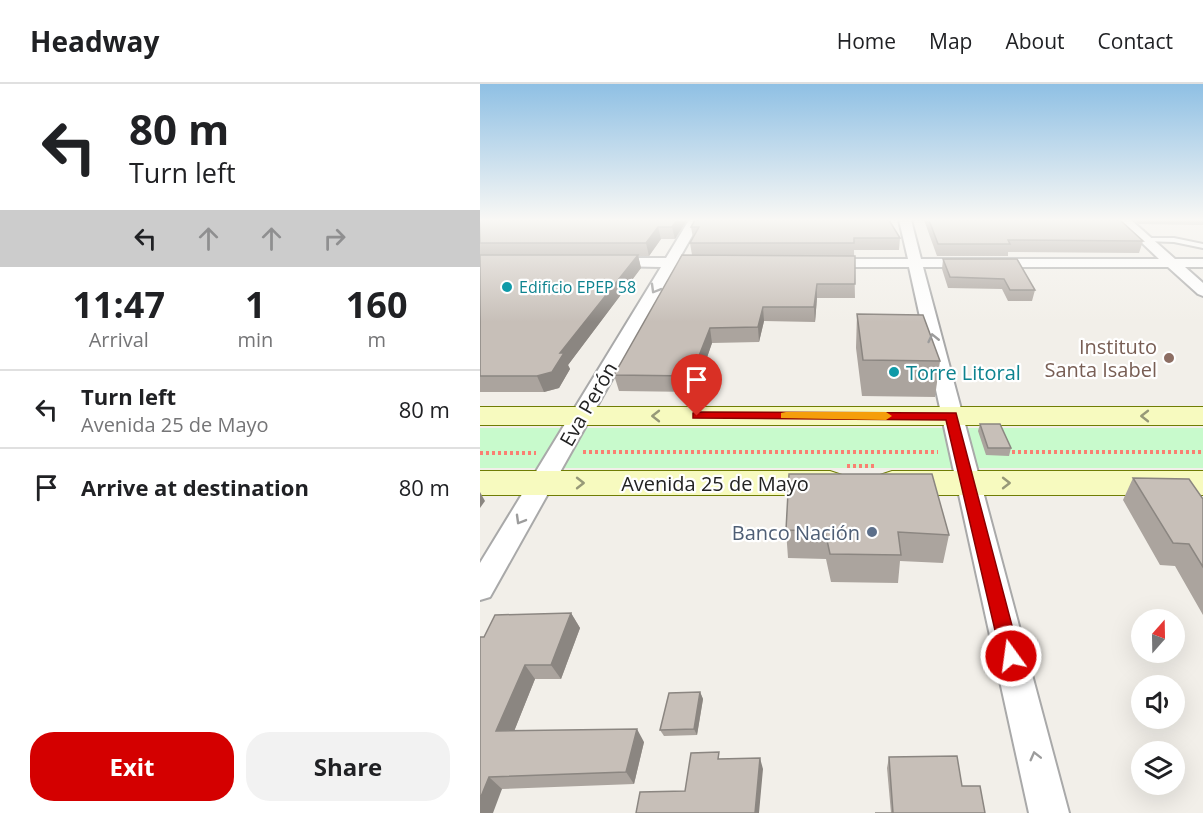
<!DOCTYPE html>
<meta charset="utf-8">
<style>
:root{--surface:#fff;--page:#f2f2f2;--text:#202124;--muted:#757577;--line:#e0e0e0;--accent:#d40000}
body{margin:0;font-family:"Open Sans",sans-serif;background:var(--page);color:var(--text);height:100vh;display:flex;flex-direction:column;font-size:22px;white-space:nowrap}
*{box-sizing:border-box;margin:0}
p{font-size:20px;color:var(--muted)}
.icon{flex:none;width:33px;height:33px;fill:none;stroke:currentColor;stroke-width:2;stroke-linecap:round;stroke-linejoin:round}
.map{position:relative;flex:1;overflow:hidden}
.sheet{display:flex;flex-direction:column;background:var(--surface);width:480px}
.sheet>*{flex:none}
.hud{background:#fff;color:var(--text);overflow:hidden}
.needle{width:39px;rotate:20deg}
.fabs{position:absolute;left:651px;top:525px;display:grid;gap:12px}
.fabs a{display:grid;place-items:center;width:54px;height:54px;border-radius:50%;background:var(--surface);box-shadow:0 6px 24px #0002;font-size:30px}
.pin{position:absolute;display:grid;place-items:center;width:51px;height:51px;color:#fff;margin:-62px -26px;border-radius:50% 50% 50% 0;rotate:-45deg;box-shadow:0 0 6px #0007}
.pin .icon{rotate:45deg}
.me{position:absolute;width:66px;margin:-33px;rotate:346deg;stroke-linejoin:round;filter:drop-shadow(0 0 4px #0008)}
.turn{display:flex;align-items:center;gap:21px;height:126px;padding:0 30px;font-size:27px}
.turn .icon{width:78px;height:78px;stroke-width:2.5}
.turn b{display:block;font-size:42px;line-height:51px}
.lanes{display:flex;align-items:center;height:57px;padding:0 30px;background:#0003;justify-content:center;gap:30px;direction:ltr}
.lanes .off{opacity:.35}
.eta{display:flex;justify-content:space-evenly;align-items:center;height:102px;text-align:center}
.eta b{font-size:36px;font-weight:700;line-height:42px}
.primary-button{display:flex;gap:12px;margin-top:auto;padding:12px 30px}
.primary-button a{flex:1;height:69px;border-radius:24px;background:var(--accent);color:#fff;font-size:24px;font-weight:700;line-height:69px;text-align:center}
.primary-button a+a{background:var(--page);color:var(--text)}
ul{padding:0;list-style:none}
li{display:flex;align-items:center;gap:18px;height:78px;padding:0 30px;border-top:2px solid var(--line)}
li div{flex:1}
li b{display:block;font-size:22px}
li em{font-style:normal}
header{display:flex;align-items:center;gap:36px;box-sizing:border-box;height:84px;padding:0 30px;background:var(--surface);border-bottom:2px solid var(--line)}
header strong{font-size:28px}
nav{display:flex;gap:33px;margin-inline-start:auto;font-size:21px}
main{display:flex;flex:1;min-height:0}
.map>svg:first-child{display:block}
.park{fill:#c8facc}
.lines{fill:none;stroke-linecap:round;stroke-linejoin:round}
.lane-casing{stroke:#a9a9a9;stroke-width:4}
.street-casing{stroke:#a9a9a9;stroke-width:4}
.secondary-casing{stroke:#707d05;stroke-width:2}
.path{stroke:#fa8072;stroke-width:4;stroke-dasharray:3 3;stroke-linecap:butt}
.lane{fill:#fff;fill-rule:evenodd}
.street{fill:#fff;fill-rule:evenodd}
.secondary{fill:#f7fabf;fill-rule:evenodd}
.wall{fill:#aba49e}
.shaded-wall{fill:#8b8681}
.building{fill:#c7bfb8;stroke:#8b8681;stroke-width:1.5}
.oneway{stroke:#9c9c9c}
.oneway2{stroke:#979978}
.route{fill:#d40000;stroke:#8a0000;stroke-width:1.5}
.slow{fill:#f59e0b}
.culture-dot{fill:#0f9aa8;stroke:#fff;stroke-width:2}
.education-dot{fill:#8d6e63;stroke:#fff;stroke-width:2}
.service-dot{fill:#5c6f8a;stroke:#fff;stroke-width:2}
.labels{text-anchor:middle;dominant-baseline:central;stroke-width:4.5;stroke-linejoin:round;paint-order:stroke}
.far-culture-label{font-size:16px;fill:#0d838f;stroke:#fff;text-anchor:start}
.education-label{font-size:20px;fill:#785e54;stroke:#fff;text-anchor:end}
.culture-label{font-size:20px;fill:#0d838f;stroke:#fff;text-anchor:start}
.street-label{font-size:20px;fill:#222;stroke:#fff}
.service-label{font-size:20px;fill:#4e5e75;stroke:#fff;text-anchor:end}
</style>
<header>
<strong>Headway</strong>
<nav><a>Home</a><a>Map</a><a>About</a><a>Contact</a></nav>
</header>
<main>
<section class="sheet">
<div class="hud">
<div class="turn"><svg class="icon" aria-label="left" viewBox="0 0 24 24"><path d="M17 20v-9H6M10 6l-5 5 5 5"/></svg><div><b>80 m</b>Turn left</div></div>
<div class="lanes"><svg class="icon" aria-label="left" viewBox="0 0 24 24"><path d="M17 20v-9H6M10 6l-5 5 5 5"/></svg><svg class="icon off" aria-label="ahead" viewBox="0 0 24 24"><path d="M12 20V5M6 11l6-6 6 6"/></svg><svg class="icon off" aria-label="ahead" viewBox="0 0 24 24"><path d="M12 20V5M6 11l6-6 6 6"/></svg><svg class="icon off" aria-label="right" viewBox="0 0 24 24"><path d="M7 20v-9h11M14 6l5 5-5 5"/></svg></div>
</div>
<div class="eta">
<div><b>11:47</b><p>Arrival</p></div>
<div><b>1</b><p>min</p></div>
<div><b>160</b><p>m</p></div>
</div>
<ul>
<li><svg class="icon" aria-label="left" viewBox="0 0 24 24"><path d="M17 20v-9H6M10 6l-5 5 5 5"/></svg><div><b>Turn left</b><p>Avenida 25 de Mayo</p></div><em>80 m</em></li>
<li><svg class="icon" aria-label="arrive" viewBox="0 0 24 24"><path d="M6 21V4h12l-3 4 3 4H6"/></svg><div><b>Arrive at destination</b></div><em>80 m</em></li>
</ul>
<div class="primary-button"><a>Exit</a><a>Share</a></div>
</section>
<div class="map">
<svg width="723" height="729" viewBox="0 0 723 729">
<rect width="100%" height="100%" fill="#f2efe9"/>
<rect class="park" x="0" y="344" width="723" height="40"/>
<g class="lines">
<defs>
<path id="lane" d="M666,154H694L723,160V164L694,158L664,157V155Z"/>
<g id="street">
<path d="M209,136H221L199,175H230L237,179L230,183H195L10,513L0,516V479L181,183L131,182L124,178L131,174H186Z"/>
<path d="M419,136H431L441,175H679L638,136H651L695,175H723V183H705L723,199V212L718,210L688,183H443L589,729H549L429,183H344L337,179L344,175H428Z"/>
</g>
<g id="secondary">
<rect x="0" y="323" width="723" height="18"/>
<path d="M0,387H350L362,391L367,399L362,407L350,411H0Z"/>
<path d="M412,387H723V411H412L400,407L395,399L400,391Z"/>
</g>
</defs>
<use href="#lane" class="lane-casing"/>
<use href="#street" class="street-casing"/>
<use href="#secondary" class="secondary-casing"/>
<g class="path">
<path d="M103,368H458"/>
<path d="M526,368H723"/>
<path d="M0,369H56"/>
<path d="M367,382H395"/>
</g>
<use href="#lane" class="lane"/>
<use href="#street" class="street"/>
<use href="#secondary" class="secondary"/>
</g>
<g class="wall">
<path d="M0,136H207L195,155H181L169,172H158L161,184L88,281L90,285L79,304L64,308H0Z"/>
<path d="M444,136H640L663,157L659,169L528,168V172H457Z"/>
<path d="M654,136H723V141L659,140Z"/>
<path d="M211,143L420,154L419,166H374L375,214H337L335,238L284,237L279,258L232,259L215,308L139,307L134,291L212,171L210,159L213,154Z"/>
<path d="M463,175H537L555,206L552,217H528L522,205L468,204L462,185Z"/>
<path d="M377,230L460,277L455,313L382,312L376,264Z"/>
<path d="M500,340L531,364L529,372L506,371L498,347Z"/>
<path d="M309,390L469,451L463,479L420,477L418,499L351,498L346,475L308,474L306,446Z"/>
<path d="M653,394L723,415V531L695,482L680,481L643,416Z"/>
<path d="M91,529L100,544L81,595H55L34,647L164,658L154,700L22,705L0,729L4,553Z"/>
<path d="M220,608L223,615L217,651L184,652L180,646Z"/>
<path d="M409,673L482,702L505,729H411L407,684Z"/>
</g>
<g class="shaded-wall">
<path d="M197,136H207L195,155L192,143Z"/>
<path d="M178,143L181,155L169,172L166,159Z"/>
<path d="M158,171L161,184L88,281L90,285L79,304L64,308L57,292L80,269Z"/>
<path d="M337,200V214L335,238L334,223Z"/>
<path d="M283,223L284,237L279,258L278,243Z"/>
<path d="M230,244L232,259L215,308L211,292Z"/>
<path d="M0,408L5,417L0,424Z"/>
<path d="M91,529L100,544L81,595L71,581Z"/>
<path d="M45,581L55,595L29,660L16,647Z"/>
<path d="M220,608L223,615L217,651L214,645Z"/>
<path d="M157,645L164,658L154,700L146,688Z"/>
<path d="M280,674L283,685L279,729H275Z"/>
<path d="M9,693L22,705L13,729H0V715Z"/>
</g>
<g class="building">
<path d="M0,136H197L192,143H178L166,159H0Z"/>
<path d="M215,136H409L420,154H374V159H210L219,143H211Z"/>
<path d="M449,136H640L663,157L528,156L530,160H458Z"/>
<path d="M0,171H158L80,269H84L72,288L57,292H0Z"/>
<path d="M202,171L375,172V200H337L334,223H283L278,243L230,244L211,292L134,291Z"/>
<path d="M463,175H537L555,206H530L524,195L470,193Z"/>
<path d="M377,230L443,231L460,277L383,276Z"/>
<path d="M500,340H520L531,364H508Z"/>
<path d="M309,390H452L469,451L418,448L421,471L350,470L345,447L306,446Z"/>
<path d="M653,394L709,395L723,415V483L709,460L693,459Z"/>
<path d="M91,529L71,581H45L16,647L157,645L146,688L9,693L0,715V553H4L15,531Z"/>
<path d="M220,608L214,645L180,646L189,609Z"/>
<path d="M239,668L238,675L280,674L275,729H156L160,708L205,707L211,669Z"/>
<path d="M477,672L482,702H500L505,729H395H413L409,673Z"/>
</g>
<defs><path id="oneway-chevron" d="M-2-3.5L2.5 0L-2 3.5" fill="none" stroke-width="1.6" stroke-linecap="round" stroke-linejoin="round" transform="scale(1.5)"/></defs>
<g class="oneway">
<use href="#oneway-chevron" transform="translate(175 205) rotate(120)"/>
<use href="#oneway-chevron" transform="translate(453 254) rotate(-103)"/>
<use href="#oneway-chevron" transform="translate(40 436) rotate(120)"/>
<use href="#oneway-chevron" transform="translate(555 672) rotate(-104)"/>
</g>
<g class="oneway2">
<use href="#oneway-chevron" transform="translate(176 332) rotate(180)"/>
<use href="#oneway-chevron" transform="translate(665 332) rotate(-180)"/>
<use href="#oneway-chevron" transform="translate(100 399)"/>
<use href="#oneway-chevron" transform="translate(526 399)"/>
</g>
<linearGradient id="sky" x2="0" y2="1"><stop stop-color="#8fc0e4"/><stop offset="0.57" stop-color="#f9f8f5"/><stop offset="1" stop-color="#f9f8f5" stop-opacity="0"/></linearGradient>
<rect width="723" height="238" fill="url(#sky)"/>
<path class="route" d="M217,328L476,329L540,572L538,579L531,581L524,579L521,572L466,336L213,334V329Z"/>
<path class="slow" d="M306,328H406L412,332L406,336L301,334V329Z"/>
<g class="culture-dot">
<circle cx="27" cy="203" r="6"/>
<circle cx="414" cy="288" r="6"/>
</g>
<circle class="education-dot" cx="689" cy="274" r="6"/>
<circle class="service-dot" cx="392" cy="448" r="6"/>
<g class="labels">
<g class="far-culture-label">
<text x="39" y="203">Edificio EPEP 58</text>
</g>
<g class="education-label">
<text x="677" y="262">Instituto<tspan x="677" dy="23">Santa Isabel</tspan></text>
</g>
<g class="culture-label">
<text x="426" y="288">Torre Litoral</text>
</g>
<g class="street-label">
<text transform="translate(108 320) rotate(-60)">Eva Perón</text>
<text x="235" y="399">Avenida 25 de Mayo</text>
</g>
<g class="service-label">
<text x="380" y="448">Banco Nación</text>
</g>
</g>
</svg>
<div class="fabs">
<a><svg class="needle" viewBox="-14 -14 28 28"><path d="M0-13l5 13h-10z" fill="#e53935"/><path d="M0 13l5-13h-10z" fill="#757577"/></svg></a>
<a><svg class="icon" aria-label="sound" viewBox="0 0 24 24"><path d="M4 9h4l5-4v14l-5-4H4zM17 9q2 3 0 6"/></svg></a>
<a><svg class="icon" aria-label="layers" viewBox="0 0 24 24"><path d="M12 4l9 5-9 5-9-5zM3 14l9 5 9-5"/></svg></a>
</div>
<div class="pin" style="left:217px;top:332px;background:#d93025"><svg class="icon" aria-label="arrive" viewBox="0 0 24 24"><path d="M6 21V4h12l-3 4 3 4H6"/></svg></div>
<svg class="me" style="left:531px;top:572px" viewBox="-20 -20 40 40"><circle r="17" fill="#d40000" stroke="#fff" stroke-width="3"/><path d="M0-11L8 9 0 5-8 9z" fill="#fff"/></svg>
</div>
</main>
